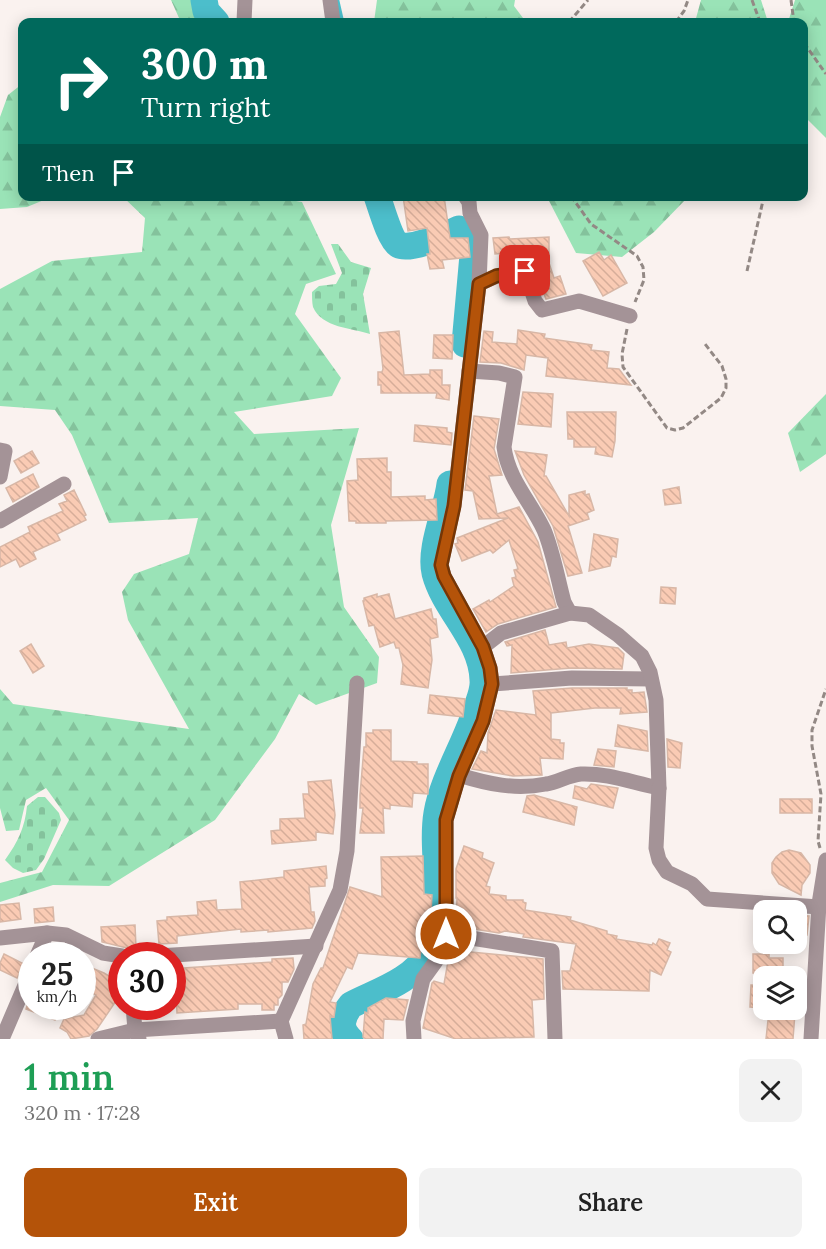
<!DOCTYPE html>
<meta charset="utf-8">
<style>
:root{--surface:#fff;--page:#f2f2f2;--text:#222;--muted:#767676;--accent:#b45309}
body{margin:0;font-family:Lora,serif;background:var(--page);color:var(--text);height:100vh;display:flex;flex-direction:column;font-size:22px;white-space:nowrap}
*{box-sizing:border-box;margin:0}
p{font-size:20px;color:var(--muted)}
.icon{flex:none;width:33px;height:33px;fill:none;stroke:currentColor;stroke-width:2;stroke-linecap:round;stroke-linejoin:round}
.map{position:relative;height:1039px;overflow:hidden}
.panel{display:flex;flex-direction:column;background:var(--surface);flex:1}
.panel>*{flex:none}
.top-card{position:absolute;left:18px;top:18px;width:790px;height:183px;border-radius:12px;box-shadow:0 3px 15px #0003;background:#00695c;color:#fff;overflow:hidden}
.tools{position:absolute;left:753px;top:900px;display:grid;gap:12px}
.tools a{display:grid;place-items:center;width:54px;height:54px;border-radius:12px;background:var(--surface);box-shadow:0 3px 15px #0003;font-size:30px}
.speed{position:absolute;left:18px;top:942px;display:flex;gap:12px;font-size:30px;font-weight:700;text-align:center}
.speed>*{display:grid;place-content:center;width:78px;height:78px;border-radius:50%;background:var(--surface);box-shadow:0 3px 15px #0003;line-height:1}
.speed small{font-size:15px;font-weight:400}
.speed .limit{border:9px solid #d22;background:#fff;color:#111}
.pin{position:absolute;display:grid;place-items:center;width:51px;height:51px;color:#fff;margin:-26px;border-radius:12px;box-shadow:0 3px 9px #0006}
.me{position:absolute;width:66px;margin:-33px;rotate:0deg;stroke-linejoin:round;filter:drop-shadow(0 0 4px #0008)}
.turn{display:flex;align-items:center;gap:21px;height:126px;padding:0 24px;font-size:27px}
.turn .icon{width:78px;height:78px;stroke-width:2.5}
.turn b{display:block;font-size:42px;line-height:51px}
.then{display:flex;align-items:center;height:57px;padding:0 24px;background:#0003;gap:12px;font-size:22px}
.round{display:grid;place-items:center;flex:none;width:63px;height:63px;border-radius:12px;background:var(--page)}
.overview{display:flex;align-items:center;justify-content:space-between;height:102px;padding:0 24px}
h1{font-size:36px;font-weight:600;line-height:45px;color:#1e9e55}
.button{display:flex;gap:12px;margin-top:auto;padding:12px 24px}
.button a{flex:1;height:69px;border-radius:12px;background:var(--accent);color:#fff;font-size:24px;font-weight:600;line-height:69px;text-align:center}
.button a+a{background:var(--page);color:var(--text)}
.map>svg:first-child{display:block}
.forest{fill:url(#forest-firs)}
.cemetery{fill:url(#cemetery-stones)}
.lines{fill:none;stroke-linecap:round;stroke-linejoin:round}
.stream{stroke:#4cbecb;stroke-width:4.5}
.river{stroke:#4cbecb;stroke-width:27}
.building{fill:url(#building-back-hatch);stroke:#d8b7a6;stroke-width:1.5}
.path{stroke:#938985;stroke-width:3;stroke-dasharray:6 3;stroke-linecap:butt}
.minor{stroke:#a49397;stroke-width:15}
.route-casing{stroke:#753606;stroke-width:15}
.route{stroke:#b45309;stroke-width:10}
</style>
<div class="map">
<svg width="826" height="1039" viewBox="0 0 826 1039">
<defs>
<pattern id="forest-firs" width="22" height="20" patternUnits="userSpaceOnUse" patternTransform="scale(1.5)"><rect width="22" height="20" fill="#9ae3b7"/><path d="M5 1l3.5 6h-7zM16 11l3.5 6h-7z" fill="#84c29c"/></pattern>
<pattern id="cemetery-stones" width="16" height="16" patternUnits="userSpaceOnUse" patternTransform="scale(1.5)"><rect width="16" height="16" fill="#9ae3b7"/><path d="M2 7V4a2 2 0 0 1 4 0v3zM10 15v-3a2 2 0 0 1 4 0v3z" fill="#84c29c"/></pattern>
<pattern id="building-back-hatch" width="6" height="6" patternUnits="userSpaceOnUse" patternTransform="scale(1.5)"><rect width="6" height="6" fill="#facbb4"/><path d="M-1 5l2 2M0 0l6 6M5-1l2 2" fill="none" stroke="#d6ad99"/></pattern>
</defs>
<rect width="100%" height="100%" fill="#faf2ef"/>
<g class="forest">
<path d="M171,0H196L205,22H179V18Z"/>
<path d="M377,0H515L514,6L526,22H374Z"/>
<path d="M701,0H761L768,22H695Z"/>
<path d="M795,0H826V138L804,116V22H788Z"/>
<path d="M22,84V196L51,197L27,207L0,209V117L8,95Z"/>
<path d="M266,196L302,202L336,274L306,284L295,314L341,378L332,396L234,412L254,434L359,428L331,525L344,607L379,657L377,683L316,705L299,694L275,739L215,820L109,886L53,885L0,902V883L42,872L69,820L46,788L26,800L19,830L6,831L0,808V689L13,704L189,729L128,620L122,592L134,574L189,554L198,518L109,523L72,435L55,410L0,406V289L52,261L142,252L145,218L123,197Z"/>
<path d="M547,197H688L654,232L622,257L576,253Z"/>
<path d="M826,394V454L800,472L788,433Z"/>
</g>
<g class="cemetery">
<path d="M331,244H338L351,262L371,268L363,294L370,334C352,328 322,328 313,307C312,303 312,296 312,292L319,286L336,284L342,273Z"/>
<path d="M38,797H45L59,813L61,820L44,859L36,870L23,873L13,868L5,860C18,842 25,827 27,806Z"/>
</g>
<g class="lines">
<path class="stream" d="M337,0L342,22"/>
<g class="river">
<path d="M204,0L206,11L216,22"/>
<path d="M377,196C381,207 390,240 399,245C410,251 447,234 459,229C471,234 472,243 473,255L465,344"/>
<path d="M350,1039C338,1029 342,1016 351,1005C378,991 413,981 428,953C448,916 430,854 437,813C443,778 467,741 477,707C480,698 484,689 483,680C482,639 445,611 435,573C429,548 447,510 450,484"/>
</g>
</g>
<g class="building">
<path d="M403,196H444L450,238H468L470,257L442,260L444,268L430,269L427,254H430L427,228L408,231Z"/>
<path d="M509,237L510,239L549,237V263L554,278L560,276L566,294L546,299L534,268L530,263V257L507,259L506,253L495,254L493,238Z"/>
<path d="M599,252L604,260L611,255L627,283L603,296L583,261Z"/>
<path d="M518,330L545,334L544,338L592,345L591,350L609,352L607,368L619,369L631,385L546,376L548,358L526,355L524,370L501,363L480,362L484,331L493,332L492,342L517,344Z"/>
<path d="M399,331L404,375L430,374V370H442V385H450L449,400L436,398L437,393H381V385H378V372H382L383,369L379,333Z"/>
<path d="M434,335H453L452,359L433,358Z"/>
<path d="M523,392L553,394L551,427L518,424Z"/>
<path d="M567,412H616L615,441L612,457L595,454L596,447H574V439H568Z"/>
<path d="M474,416L499,419L494,449L502,475L489,476L497,514L519,507L538,542L556,607L498,624L486,632L473,609L489,600L490,602L514,586L512,578L516,577L514,570L518,569L509,540L493,553L490,550L462,561L455,544L458,543L457,538L508,518L479,519L473,491L465,490Z"/>
<path d="M415,425L447,428V432L452,433L451,445L414,441Z"/>
<path d="M32,451L39,463L21,473L14,461Z"/>
<path d="M515,451L547,455L544,476H546L569,516V495L585,491V495L589,494L594,510L587,513L589,519L568,526L582,573L568,576L553,526L524,475Z"/>
<path d="M387,458V472H391V497L425,496V500L436,499L437,520L386,521V523H356V521H349L347,481L358,480L357,459Z"/>
<path d="M33,474L39,487L13,502L6,488Z"/>
<path d="M679,487L681,503L665,505L663,490Z"/>
<path d="M74,490L86,515L84,516L86,520L57,534L60,540L33,552L36,559L20,567L16,559L0,567V547L30,532L28,527L63,511L59,504L67,501L64,495Z"/>
<path d="M594,534L618,539L616,557L612,556L610,566L589,571Z"/>
<path d="M661,587L676,588L675,604L660,603Z"/>
<path d="M377,594V597L389,594L395,619L431,609L433,619H436L438,637L430,639L432,660L428,688L401,684L403,665L399,648H396L394,642L380,647L374,625L369,626L363,601H364V598Z"/>
<path d="M545,630L549,645L566,642L567,648L589,644L618,648L624,654L622,669L571,668L511,673L512,645L507,646L505,642Z"/>
<path d="M31,644L44,666L33,673L20,651Z"/>
<path d="M572,688H627V690H632V693L644,692L647,712L620,714L621,708H595L551,713V739L560,740V743H564L563,759L540,758L542,775L513,776L472,769L481,751L487,753L488,733L496,710L536,715L533,691Z"/>
<path d="M430,695L465,699L463,717L428,713Z"/>
<path d="M618,725L647,731L648,751L615,746Z"/>
<path d="M373,730H391V761L417,762V764H428V794L413,793L412,807L390,805V809L383,808L384,833H360L363,808H360V795L364,747H366V733H373Z"/>
<path d="M667,739L682,743L680,768L668,767Z"/>
<path d="M598,749L616,751L614,767L594,765Z"/>
<path d="M331,780L335,815L333,834L316,832V840L272,844L271,831L280,830V819L305,818L303,794H309L308,782Z"/>
<path d="M591,784L618,788L613,808L573,798L575,786L587,789Z"/>
<path d="M534,795L577,807L574,825L523,812L527,796Z"/>
<rect x="780" y="799" width="32" height="14"/>
<path d="M464,846L483,853L482,858L494,863L486,886L490,887L489,894L506,896V900H523V902L526,903L525,910L571,917L570,920L607,931V934L617,936L616,939L652,945L653,943L656,945L659,939L670,943L667,950L671,952L661,975L650,970L649,991L563,989L562,971H570L576,944L523,937L524,934L505,931L499,933L456,926L457,898H456V869Z"/>
<path d="M789,850L801,853L810,865V873L802,885L801,895L779,884L772,873V863L776,857L782,852Z"/>
<path d="M423,856L424,894L432,895L431,912L427,911L425,930H423L420,958L358,953L352,969L347,967L330,1002L336,1003L334,1017L330,1016L332,1039H304L303,1025L306,1024L313,984L321,968H323L350,887L382,897L381,857Z"/>
<path d="M326,866L327,878L325,879V886L309,887L311,912H314L315,921L312,928L268,932V930L241,932V929L177,936V943L159,944L157,921L167,920V917L198,915L197,902L216,900L217,910L242,909L240,882L284,877V871Z"/>
<path d="M19,903L21,919L0,922V905Z"/>
<path d="M53,907L54,921L35,923L34,909Z"/>
<path d="M796,915L809,916L807,935H796Z"/>
<path d="M135,925L136,947L127,948L102,942L101,927Z"/>
<path d="M450,950L543,959L544,999L532,1000L534,1037L456,1039L423,1028L432,983L434,981L444,984Z"/>
<path d="M4,954L24,964L17,978L0,970V963Z"/>
<path d="M753,954H769V958H783V974L753,973Z"/>
<path d="M293,958L294,969L288,982H282V995L278,999V1005H274V1010H262V1004H238V1009L177,1013L175,970H184V968L272,962V959Z"/>
<path d="M82,964L104,973L122,984L114,1004L97,1029L89,1036L71,1039L67,1032L60,1028L64,1019L84,1015L96,995L82,989Z"/>
<path d="M751,985L764,986V1008L750,1007Z"/>
<path d="M386,998L408,1000L403,1020L384,1019L383,1039H366L363,1037L365,1012L368,1013V1008Z"/>
<path d="M27,1006H60L55,1020L26,1009Z"/>
<path d="M769,1011L795,1013L793,1039H766Z"/>
</g>
<g class="lines">
<g class="path">
<path d="M752,0L760,22"/>
<path d="M791,0L794,22"/>
<path d="M569,22L588,0"/>
<path d="M676,22L684,11L688,0"/>
<path d="M804,43L826,74"/>
<path d="M571,196L591,224L637,256L643,267L644,280L635,302"/>
<path d="M747,271L764,196"/>
<path d="M627,329L622,354L623,367L667,428L675,430L683,428L721,398L726,388V379L722,366L705,344"/>
<path d="M820,848L818,841L821,794L812,746V730L826,689"/>
</g>
<g class="minor">
<path d="M330,0L333,22"/>
<path d="M244,22L245,0"/>
<path d="M479,284L497,276L525,271L535,301L542,310L579,301L630,316"/>
<path d="M469,371L499,373L515,377L504,447C508,479 531,502 544,530C553,551 558,580 564,602L570,613"/>
<path d="M0,450L5,451L0,477"/>
<path d="M0,521L64,484"/>
<path d="M492,684L572,678L651,679"/>
<path d="M459,775C488,784 515,790 546,784C558,782 569,775 581,774C608,773 633,783 659,788L656,700L650,672L642,656L618,635L589,615L570,613L501,633L483,647"/>
<path d="M659,788L656,848L659,860L667,872L692,884L707,899L819,907"/>
<path d="M446,934L552,951L555,1039"/>
<path d="M0,938L47,933L66,935L103,953L122,956"/>
<path d="M37,956L47,933"/>
<path d="M158,956L316,946"/>
<path d="M133,1006L135,1030L139,1039"/>
<path d="M2,1039L32,969"/>
<path d="M98,1039L135,1030L281,1021"/>
<path d="M286,1039L281,1021L340,890L347,851L357,683"/>
<path d="M414,1039L413,1021L423,979L436,961L446,934V820L459,775L483,721L492,684L490,668L483,647L444,576L441,565L454,505L479,284L481,235L470,213L469,202L465,196"/>
<path d="M811,1039L819,904L826,860"/>
</g>
</g>
<g class="lines">
<defs>
<path id="route" d="M446,934V820L459,776L483,721L492,684L490,668L483,647L444,576L441,565L454,506L479,284L496,276L525,271"/>
</defs>
<use href="#route" class="route-casing"/>
<use href="#route" class="route"/>
</g>
</svg>
<div class="tools">
<a><svg class="icon" aria-label="search" viewBox="0 0 24 24"><circle cx="10" cy="10" r="6"/><path d="M15 15l6 6"/></svg></a>
<a><svg class="icon" aria-label="layers" viewBox="0 0 24 24"><path d="M12 4l9 5-9 5-9-5zM3 14l9 5 9-5"/></svg></a>
</div>
<div class="speed"><div>25<small>km/h</small></div><div class="limit">30</div></div>
<div class="pin" style="left:525px;top:271px;background:#d93025"><svg class="icon" aria-label="arrive" viewBox="0 0 24 24"><path d="M6 21V4h12l-3 4 3 4H6"/></svg></div>
<svg class="me" style="left:446px;top:934px" viewBox="-20 -20 40 40"><circle r="17" fill="#b45309" stroke="#fff" stroke-width="3"/><path d="M0-11L8 9 0 5-8 9z" fill="#fff"/></svg>
<div class="top-card">
<div class="turn"><svg class="icon" aria-label="right" viewBox="0 0 24 24"><path d="M7 20v-9h11M14 6l5 5-5 5"/></svg><div><b>300 m</b>Turn right</div></div>
<div class="then">Then<svg class="icon" aria-label="arrive" viewBox="0 0 24 24"><path d="M6 21V4h12l-3 4 3 4H6"/></svg></div>
</div>
</div>
<section class="panel">
<div class="overview"><div><h1>1 min</h1><p>320 m · 17:28</p></div><a class="round"><svg class="icon" aria-label="close" viewBox="0 0 24 24"><path d="M6 6l12 12M18 6L6 18"/></svg></a></div>
<div class="button"><a>Exit</a><a>Share</a></div>
</section>
